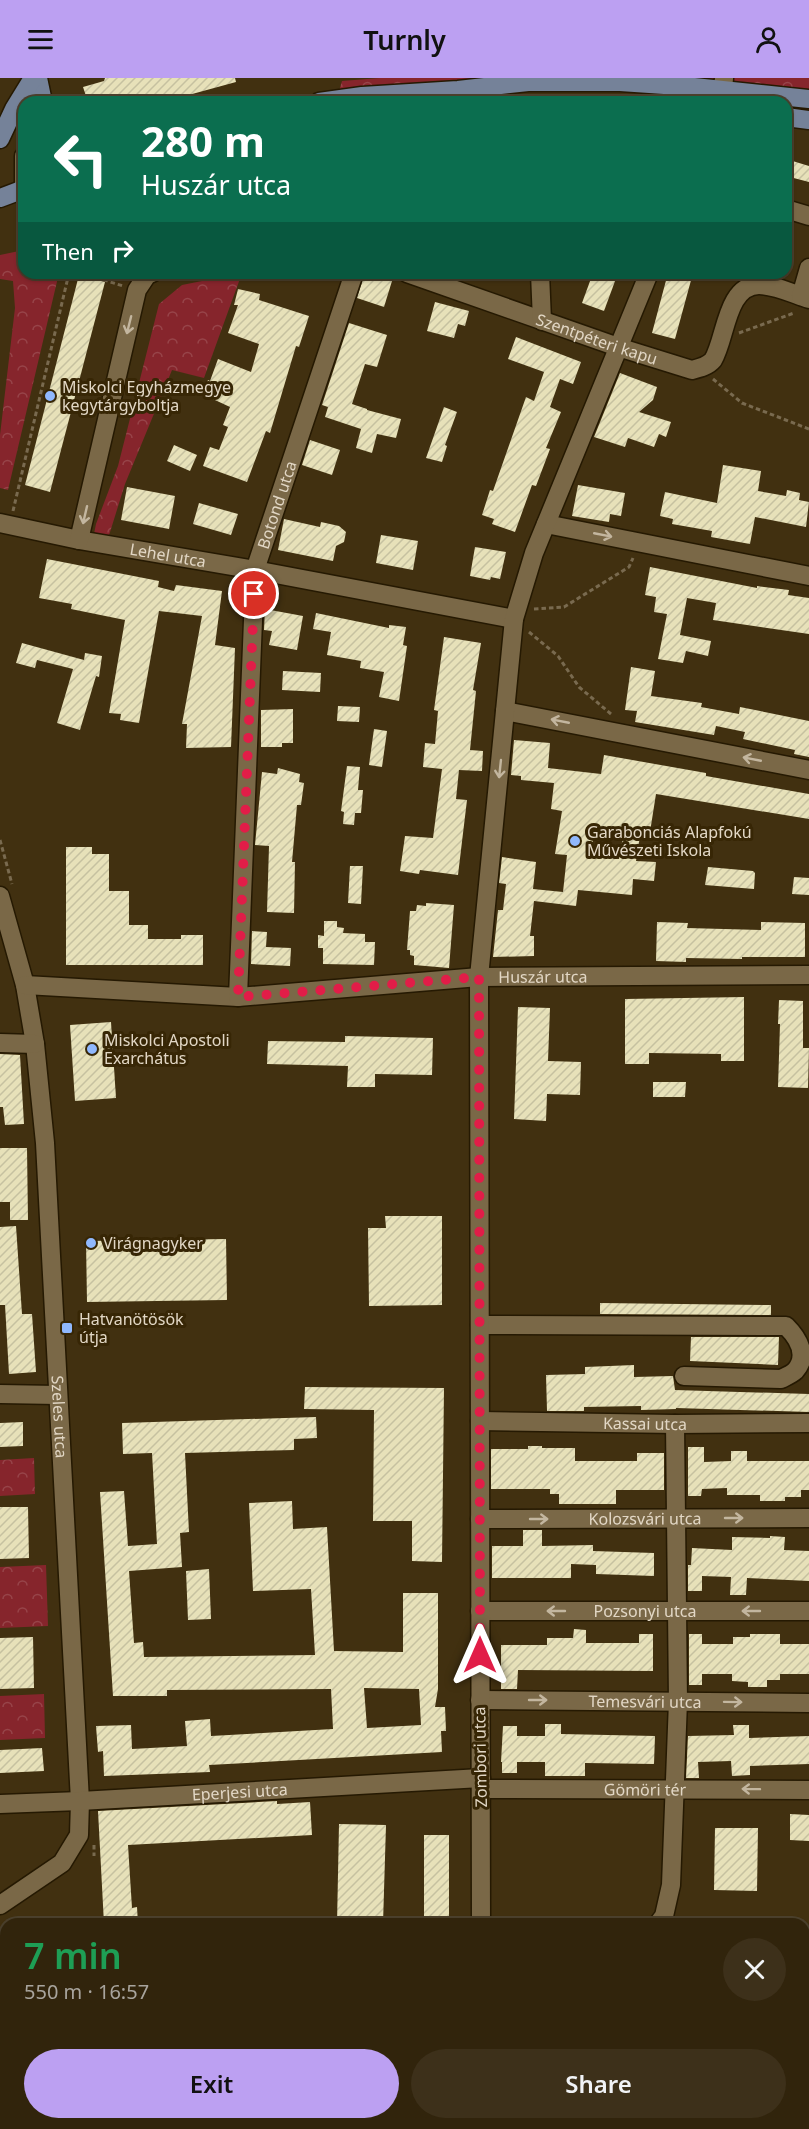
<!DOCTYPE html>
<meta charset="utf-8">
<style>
:root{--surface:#31240c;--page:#3d301a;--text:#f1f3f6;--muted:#a8a49d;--line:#4c412d;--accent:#bca0f2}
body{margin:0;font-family:"Noto Sans",sans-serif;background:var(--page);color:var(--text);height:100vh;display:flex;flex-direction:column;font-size:22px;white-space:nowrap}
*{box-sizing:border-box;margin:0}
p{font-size:20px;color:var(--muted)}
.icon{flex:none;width:33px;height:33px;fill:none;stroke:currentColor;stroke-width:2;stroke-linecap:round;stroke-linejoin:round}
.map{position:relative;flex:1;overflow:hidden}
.details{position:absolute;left:0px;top:1840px;width:810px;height:212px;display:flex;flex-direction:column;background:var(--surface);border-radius:18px 18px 0 0;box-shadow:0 2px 4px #0004,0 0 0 2px var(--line)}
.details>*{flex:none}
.hud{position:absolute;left:18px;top:18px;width:774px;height:183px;border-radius:18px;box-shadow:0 2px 4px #0004,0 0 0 2px var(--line);background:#0b6e4f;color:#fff;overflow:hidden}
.pin{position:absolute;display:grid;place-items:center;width:51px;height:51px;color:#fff;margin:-26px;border:3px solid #fff;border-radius:50%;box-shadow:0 2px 6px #0007}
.me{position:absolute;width:66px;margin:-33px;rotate:0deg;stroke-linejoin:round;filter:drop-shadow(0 0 4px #0008)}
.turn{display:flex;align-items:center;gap:21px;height:126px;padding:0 24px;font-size:27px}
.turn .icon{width:78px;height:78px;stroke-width:2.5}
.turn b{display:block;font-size:42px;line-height:51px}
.then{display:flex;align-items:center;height:57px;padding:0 24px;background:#0003;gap:12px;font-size:22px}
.round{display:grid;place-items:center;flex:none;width:63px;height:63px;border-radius:32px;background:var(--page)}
.overview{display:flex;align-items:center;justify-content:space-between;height:102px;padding:0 24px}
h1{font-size:36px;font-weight:600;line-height:45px;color:#1e9e55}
.button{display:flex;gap:12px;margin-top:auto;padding:12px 24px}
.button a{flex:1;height:69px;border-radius:36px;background:var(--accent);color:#111;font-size:24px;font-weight:600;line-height:69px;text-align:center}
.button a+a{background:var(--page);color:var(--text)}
header{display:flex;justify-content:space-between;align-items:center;height:78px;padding:0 24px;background:var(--accent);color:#111;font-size:27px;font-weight:600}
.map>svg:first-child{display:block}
.park{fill:url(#park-crowns)}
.building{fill:url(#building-hatch);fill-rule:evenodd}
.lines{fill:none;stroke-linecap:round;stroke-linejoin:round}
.minor-casing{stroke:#251902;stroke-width:21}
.major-casing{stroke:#251902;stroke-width:21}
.path{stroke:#796a4f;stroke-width:3;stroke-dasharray:4.5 3;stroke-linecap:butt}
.minor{stroke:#7a6847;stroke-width:18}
.major{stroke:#758299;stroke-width:18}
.oneway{stroke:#c3b69f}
.route{stroke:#e11d48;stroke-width:10;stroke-dasharray:0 18}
.poi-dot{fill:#90b8fd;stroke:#372605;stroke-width:2}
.labels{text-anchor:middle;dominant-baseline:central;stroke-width:6;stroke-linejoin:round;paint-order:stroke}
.street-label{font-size:16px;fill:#e2d7c5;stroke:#372605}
.poi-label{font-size:16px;fill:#e2d7c5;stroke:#372605;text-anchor:start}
</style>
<header><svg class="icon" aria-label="menu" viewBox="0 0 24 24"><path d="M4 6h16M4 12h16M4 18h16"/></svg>Turnly<svg class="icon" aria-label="person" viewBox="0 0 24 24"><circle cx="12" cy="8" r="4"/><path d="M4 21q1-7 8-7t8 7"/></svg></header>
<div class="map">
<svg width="809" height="2051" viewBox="0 0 809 2051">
<defs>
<pattern id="park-crowns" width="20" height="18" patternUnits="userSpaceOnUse" patternTransform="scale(1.5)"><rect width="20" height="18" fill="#86252c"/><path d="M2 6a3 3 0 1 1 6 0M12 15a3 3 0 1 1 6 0" fill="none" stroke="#974449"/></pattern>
<pattern id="building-hatch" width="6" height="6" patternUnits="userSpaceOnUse" patternTransform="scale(1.5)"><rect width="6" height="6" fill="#e7e1b9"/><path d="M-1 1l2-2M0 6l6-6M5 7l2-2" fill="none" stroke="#c6c1a0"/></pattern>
</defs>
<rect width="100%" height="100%" fill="#413010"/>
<g class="park">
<path d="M380,0H491L337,20L342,3Z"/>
<path d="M694,0H809V18Z"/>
<path d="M24,172V195H59L8,412L0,410V357L15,230L13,203L0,201V177Z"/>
<path d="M242,195L204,300L172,292L125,406L106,467L94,456L96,446L118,388L159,226L182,207Z"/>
<path d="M34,1380L35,1416L0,1418V1382Z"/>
<path d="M46,1487L48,1548L0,1550V1489Z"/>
<path d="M44,1616L45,1660L0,1662V1618Z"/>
</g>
<g class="building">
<path d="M105,0H235L236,4L163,24H88L83,9L104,3Z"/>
<path d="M786,81L809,88V104L786,98Z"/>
<path d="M365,195L392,203L384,229L357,220Z"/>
<path d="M593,195H618L604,233L582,225Z"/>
<path d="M668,195H693L675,261L652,255Z"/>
<path d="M79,197L105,204L50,414L25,407Z"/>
<path d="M238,211L260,216L259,222L309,238L299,269L296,268L270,355L266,353L247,404L203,388L210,369L219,372L228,349L223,347L230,329L202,316L208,302L210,303L218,281L251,294L259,266L228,255L238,227H234Z"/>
<path d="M435,224L469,233L465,248L458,246L454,260L427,253Z"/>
<path d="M349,245L387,257L377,289L365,286L352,326L367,331V332L401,341L396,360L377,356L372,375L356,370L361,351L325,339L328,329L322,327Z"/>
<path d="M516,259L581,284L573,306L560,301L550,329L561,334L546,370L550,371L536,408L532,407L515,454L492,446L494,441L482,437L490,412L493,413L526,319L534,323L544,294L508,281Z"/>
<path d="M620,295L657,309L653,322L639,334L671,344L666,359L659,356L654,369L628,360L625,369L594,359Z"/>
<path d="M444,329L457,334L445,367L447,368L442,384L426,380Z"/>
<path d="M310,362L340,372L332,397L302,387Z"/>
<path d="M174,367L197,377L190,393L167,383Z"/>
<path d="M723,387L761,393L758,413L786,418L787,412L800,415L799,422L809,424L806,449L755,439L750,466L711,459L712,453L672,446L673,441L660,438L665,414L717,425Z"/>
<path d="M578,407L625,415L621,438L610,436L609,444L572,438Z"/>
<path d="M127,409L175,418L169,451L121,442Z"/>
<path d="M199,425L238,436L231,457L193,446Z"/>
<path d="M284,441L320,449L321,444L339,448L346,454L344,464L336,468L333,483L278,472Z"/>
<path d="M381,457L418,463L413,492L376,485Z"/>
<path d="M475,469L506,474L500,501L491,499L490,502L470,498Z"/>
<path d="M47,481L159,503L158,509L174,513L176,507L222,513L215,567L235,570L231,669L186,670L187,646H182L202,538L159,533L139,645L120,642L121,636L109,635L125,542L71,531L72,526L39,520Z"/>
<path d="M650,489L757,510V508L789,512L788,517L809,520V556L713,542L716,525L687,520L680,557L711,563L708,578L686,573L683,585L658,581L667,536L654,534L656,519L645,517Z"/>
<path d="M265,531L303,538L297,572L269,567L272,553L264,552Z"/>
<path d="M316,535L389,550V547L406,549L403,567L407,568L399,623L379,619L384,594L360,590L361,583L327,577L331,554L313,551Z"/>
<path d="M444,559L481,565L473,612L476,613L470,672L483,673L482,693L459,692L456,721L467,722L458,797L420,792L419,796L400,793L405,758L433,760L442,691L423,689L425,665L435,666L438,633L434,632Z"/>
<path d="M22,565L84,582L85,575L102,578L99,599L96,598L80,652L57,645L73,591L37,582L35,590L16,585Z"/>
<path d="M631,589L655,593L651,618L702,625L701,629L739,636L740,629L809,643V679L794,676L795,672L743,661L745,654L716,648L714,657L635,644L637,633L625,632Z"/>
<path d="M283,593L321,595L320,614L282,612Z"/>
<path d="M338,628L360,629L359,644L337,643Z"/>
<path d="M293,631V665H282V669H261V632Z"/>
<path d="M374,651L387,653L382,689L369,687Z"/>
<path d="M514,662L550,665L548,690L601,696L604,677L706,695V698L809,716V741L656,716L650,754L641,752L636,783L656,784L654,803L633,801L632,817L578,812L576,828L534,823L530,858H534V878L493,879L498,832H503L506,806L499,805L502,779L536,784L533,811L563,814L567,777L555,776L562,733L551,731L554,705L521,702V698L511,697ZM595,748L624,753L619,781L591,778Z"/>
<path d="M347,688L360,689L358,712H363L361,735H355L354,747L343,746L344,734L341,733Z"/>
<path d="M278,690L300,696L299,704L304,705L301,727H297L292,784H295L294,835L267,834L269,768L255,767L262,694L277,696Z"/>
<path d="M66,769H92V776H109V813H129V847H148V861H181V857H203V887H66Z"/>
<path d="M350,788H363L361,826L348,825Z"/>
<path d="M708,789L753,793L755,795L754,811L705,807Z"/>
<path d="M794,799L809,800V817L792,816Z"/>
<path d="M426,825L454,827L449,890L414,887V878L410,877V872H407L410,833H416L417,827L426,828Z"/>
<path d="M324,843H337V849L344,850L343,855L365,856V864H375L374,887L323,886V870H318V857L324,858Z"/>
<path d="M657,844L688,845L687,850L761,852V844L805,845V879H742V881L686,880V884L656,883Z"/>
<path d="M252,853L267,854L266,869L291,870L290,888L251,886Z"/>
<path d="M744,919V983H721V976L649,975V986H625V921Z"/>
<path d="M779,922L803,923V970H809L808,1010L778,1009L780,946H778Z"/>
<path d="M518,929L550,930L548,983L581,984L580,1017L547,1016L546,1043L514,1041Z"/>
<path d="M111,944L116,1020L75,1023L70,947Z"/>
<path d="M345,958L433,960L432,997L375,996V1009H347L348,988L267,986L268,963L345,964Z"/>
<path d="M0,976L20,977L24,1046L5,1047L3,1029H0Z"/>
<path d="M653,1004H686L685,1019H653Z"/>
<path d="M0,1070H27L28,1142H10V1124H0Z"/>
<path d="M385,1138H442V1227L369,1228L368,1150H386Z"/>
<path d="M16,1148L22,1236H32L36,1294L9,1296L5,1227H0V1149Z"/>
<path d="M226,1161L227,1222L87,1224L86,1163Z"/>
<path d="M600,1225L771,1227V1237L600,1236Z"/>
<path d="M691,1259H779L778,1287L690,1283Z"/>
<path d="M634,1287V1299L673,1298L675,1312L809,1316V1334L676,1330V1331L641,1332V1328L584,1329V1333H547L546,1297L585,1296V1289Z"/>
<path d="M305,1309L444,1310L442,1484L412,1483V1443H373L374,1332L304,1331Z"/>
<path d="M316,1339L317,1360L294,1361V1372L185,1375L189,1454L180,1455L182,1489L129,1493L134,1565L143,1564L144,1579L315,1577L311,1511L253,1513L249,1425L292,1423L293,1451L327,1449L334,1573L403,1574V1515H438V1611L435,1629H445L446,1653H441L442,1674L209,1687L210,1694L104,1698L103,1673L98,1674L96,1648L131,1647L132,1671L187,1668L185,1643L210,1641L211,1658L333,1651L331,1611L167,1612V1618H113L100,1414L124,1413L128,1468L157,1466L152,1375L123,1376L122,1345ZM364,1610L419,1611L421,1647L367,1650Z"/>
<path d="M23,1344V1368L0,1369V1345Z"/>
<path d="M528,1368H542V1370H575V1383H637V1375H664V1412H616V1426H559V1416H550V1411H491V1371H528Z"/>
<path d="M688,1369H704V1384L731,1383V1373H747V1383H809V1412H801V1419H785V1423H760V1417H727V1410L702,1411L701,1418H688Z"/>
<path d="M0,1429H28L29,1480L0,1481Z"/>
<path d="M523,1452H542V1468L593,1467V1473L654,1475V1498L596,1496V1487L571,1486V1500H492V1468H523Z"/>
<path d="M770,1458L785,1459L784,1472L809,1473V1503L747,1500L746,1517H730L731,1499L702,1498V1513H688V1487H691L692,1470L732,1472V1459L770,1460Z"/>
<path d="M209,1491L211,1541L188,1542L186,1493Z"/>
<path d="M574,1551L586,1552V1565H639V1556H653V1593L518,1592L517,1611H501V1567H547V1560H573Z"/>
<path d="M689,1556H702V1566H733V1559H750V1556H780V1566H809V1596H780V1602H767V1609H748V1604L732,1603V1596H702V1607H689Z"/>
<path d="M33,1559L34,1610L0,1611V1560Z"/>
<path d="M545,1646H561V1656L655,1658L654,1686L585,1685V1698H545V1684H517V1695H502V1684H501L503,1648H517V1658H545Z"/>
<path d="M733,1647H749V1660L809,1658V1686L750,1688V1697L732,1698L731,1683L698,1684L699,1700H686L688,1658L734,1657Z"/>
<path d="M42,1670L44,1693L0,1695V1672Z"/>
<path d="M277,1723V1726L310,1724L312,1757L128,1767L132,1830L137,1829L138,1846H104L98,1733Z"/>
<path d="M790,1736L809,1737V1763L790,1762Z"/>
<path d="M339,1746L386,1747L383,1846H337Z"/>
<path d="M715,1750H758L757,1813L714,1812Z"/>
<rect x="424" y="1757" width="25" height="89"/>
</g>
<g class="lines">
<defs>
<g id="minor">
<path d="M724,0L723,12L726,24"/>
<path d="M32,24L36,0"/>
<path d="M24,111V78"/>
<path d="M786,131L809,138"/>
<path id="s1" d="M407,195L618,269L692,292C700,290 708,288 713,282C726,261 726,207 759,207C776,207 793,216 809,221"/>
<path d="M540,195L542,243"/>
<path d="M801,218L809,190"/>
<path id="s2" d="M0,445L79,462L255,492L514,541"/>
<path d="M546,446L809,498"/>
<path d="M79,462L137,212L147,197L152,195"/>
<path d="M505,633L809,692"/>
<path id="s3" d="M0,818L25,907L35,966L45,1065L80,1723L79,1757L62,1785L0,1827"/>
<path id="s4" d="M25,907L238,919L479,899L809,897"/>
<path id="s5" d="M238,919L255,492L354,195"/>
<path d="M0,965L35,966"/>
<path d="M480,1247L786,1248C798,1260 809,1278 795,1293C792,1296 785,1299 781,1301L684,1298"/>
<path d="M0,1316L57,1317"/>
<path id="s6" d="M480,1343L675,1346L809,1345"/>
<path id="s7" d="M480,1441L809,1440"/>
<path id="s8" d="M480,1533H809"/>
<path id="s9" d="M480,1622L809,1625"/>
<path id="s10" d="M481,1711L809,1712"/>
<path id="s11" d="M0,1726L80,1723L481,1700"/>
<path d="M481,1846L479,899L514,541L534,475L649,195"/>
<path d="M658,1846L664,1838L671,1807L678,1623L675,1346"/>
<path d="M804,1928L809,1927"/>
<path d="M0,1986L6,1985"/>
<path d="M804,2005L809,2004"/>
<path d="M790,2046L801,2051"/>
</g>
<g id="major">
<path d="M38,0L43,24"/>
<path d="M319,24L362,18L458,12L528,4H620L694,9L809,21"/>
<path d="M786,39L809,42"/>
<path d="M0,61L14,31L33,0"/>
<path d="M0,120L24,111"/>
</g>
</defs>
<use href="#minor" class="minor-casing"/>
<use href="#major" class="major-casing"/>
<g class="path">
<path d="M19,161L24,164"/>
<path d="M82,195L123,208"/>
<path d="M739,255L794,235"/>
<path d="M713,301L742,325L809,351"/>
<path d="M13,433L69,195"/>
<path d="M534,531L564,529L629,489L633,480"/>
<path d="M529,554L558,578L579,609L611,636"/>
<path d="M0,762L12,806"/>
<path d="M94,1767V1778"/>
</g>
<use href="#minor" class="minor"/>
<use href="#major" class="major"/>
</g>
<defs><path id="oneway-shaft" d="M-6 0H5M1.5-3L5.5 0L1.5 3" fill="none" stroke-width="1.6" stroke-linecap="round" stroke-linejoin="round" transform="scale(1.5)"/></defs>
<g class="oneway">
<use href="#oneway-shaft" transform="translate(129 247) rotate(104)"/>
<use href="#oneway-shaft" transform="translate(85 437) rotate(103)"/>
<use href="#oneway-shaft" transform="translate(603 457) rotate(11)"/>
<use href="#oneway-shaft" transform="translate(560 643) rotate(-169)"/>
<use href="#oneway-shaft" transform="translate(752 681) rotate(-169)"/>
<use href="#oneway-shaft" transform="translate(500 691) rotate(96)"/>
<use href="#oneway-shaft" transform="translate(734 1440)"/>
<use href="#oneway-shaft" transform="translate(539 1441)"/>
<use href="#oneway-shaft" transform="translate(556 1533) rotate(-180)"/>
<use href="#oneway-shaft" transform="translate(751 1533) rotate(-180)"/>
<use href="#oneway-shaft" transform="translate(538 1622)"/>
<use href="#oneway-shaft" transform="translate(733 1624) rotate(1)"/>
<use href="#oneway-shaft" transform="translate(751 1711) rotate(-179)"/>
</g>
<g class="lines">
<path class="route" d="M254,516L238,919L479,899L480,1577"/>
</g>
<g class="poi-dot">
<circle cx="50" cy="318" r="6"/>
<circle cx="575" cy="763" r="6"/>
<circle cx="92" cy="971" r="6"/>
<circle cx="91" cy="1165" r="6"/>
<rect x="61" y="1244" width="12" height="12" rx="3"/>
</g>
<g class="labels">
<g class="street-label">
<text stroke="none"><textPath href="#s1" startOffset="201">Szentpéteri kapu</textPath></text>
<text stroke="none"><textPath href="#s5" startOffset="496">Botond utca</textPath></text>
<text stroke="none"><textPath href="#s2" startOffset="171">Lehel utca</textPath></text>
<text stroke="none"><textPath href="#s4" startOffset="519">Huszár utca</textPath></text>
<text stroke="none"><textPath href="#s3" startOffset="526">Szeles utca</textPath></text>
<text stroke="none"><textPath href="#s6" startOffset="165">Kassai utca</textPath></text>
<text stroke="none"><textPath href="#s7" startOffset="165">Kolozsvári utca</textPath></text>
<text stroke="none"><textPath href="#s8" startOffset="165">Pozsonyi utca</textPath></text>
<text stroke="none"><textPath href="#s9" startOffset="165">Temesvári utca</textPath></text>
<text transform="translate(480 1679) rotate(-91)">Zombori utca</text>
<text stroke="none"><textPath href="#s10" startOffset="164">Gömöri tér</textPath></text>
<text stroke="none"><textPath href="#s11" startOffset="240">Eperjesi utca</textPath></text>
</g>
<g class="poi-label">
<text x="62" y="309">Miskolci Egyházmegye<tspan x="62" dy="18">kegytárgyboltja</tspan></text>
<text x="587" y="754">Garabonciás Alapfokú<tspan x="587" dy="18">Művészeti Iskola</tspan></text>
<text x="104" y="962">Miskolci Apostoli<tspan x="104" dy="18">Exarchátus</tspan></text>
<text x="103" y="1165">Virágnagyker</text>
<text x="79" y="1241">Hatvanötösök<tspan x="79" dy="18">útja</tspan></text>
</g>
</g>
</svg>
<div class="pin" style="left:254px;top:516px;background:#d93025"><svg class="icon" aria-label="arrive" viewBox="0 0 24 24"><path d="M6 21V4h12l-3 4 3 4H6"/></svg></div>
<svg class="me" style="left:480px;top:1577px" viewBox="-20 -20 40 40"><path d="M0-17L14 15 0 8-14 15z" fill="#e11d48" stroke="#fff" stroke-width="4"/></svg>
<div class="hud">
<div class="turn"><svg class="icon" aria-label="left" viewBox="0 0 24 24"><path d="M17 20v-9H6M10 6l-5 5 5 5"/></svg><div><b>280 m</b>Huszár utca</div></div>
<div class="then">Then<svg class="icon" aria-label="right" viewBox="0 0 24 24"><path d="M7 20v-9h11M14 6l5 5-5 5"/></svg></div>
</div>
<section class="details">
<div class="overview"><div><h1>7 min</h1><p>550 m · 16:57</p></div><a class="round"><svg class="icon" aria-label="close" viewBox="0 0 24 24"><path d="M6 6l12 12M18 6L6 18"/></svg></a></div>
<div class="button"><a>Exit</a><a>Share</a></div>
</section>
</div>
